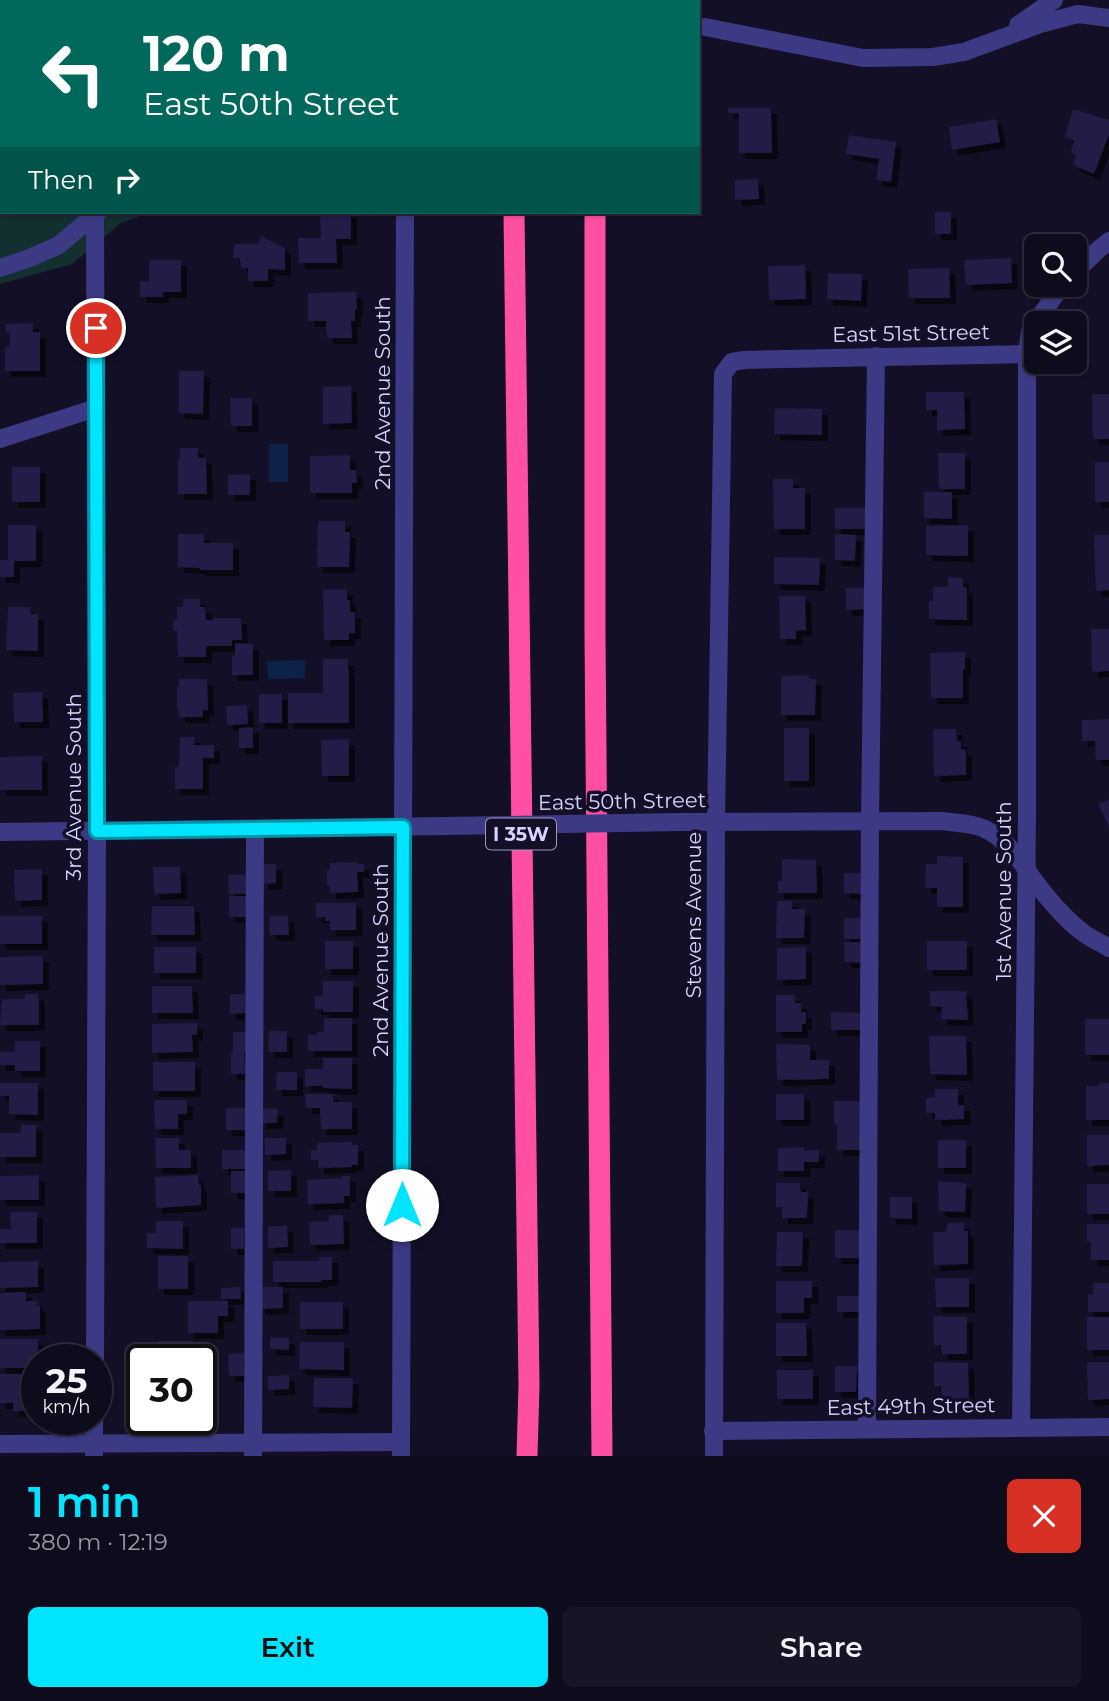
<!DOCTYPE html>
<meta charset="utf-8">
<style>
:root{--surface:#0e0b1c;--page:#171425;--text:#f1f3f6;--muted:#9b9ba3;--line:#2e2b3b;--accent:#00e5ff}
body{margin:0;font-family:Montserrat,sans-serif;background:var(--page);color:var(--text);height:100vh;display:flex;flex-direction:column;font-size:26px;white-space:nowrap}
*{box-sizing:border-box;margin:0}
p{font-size:23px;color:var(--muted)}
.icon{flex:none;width:38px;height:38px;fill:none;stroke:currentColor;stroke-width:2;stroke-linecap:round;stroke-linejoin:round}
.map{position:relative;height:1456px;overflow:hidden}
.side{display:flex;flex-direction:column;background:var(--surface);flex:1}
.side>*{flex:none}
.hud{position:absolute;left:0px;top:0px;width:700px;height:214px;box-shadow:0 2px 5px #0004,0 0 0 2px var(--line);background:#00695c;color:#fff;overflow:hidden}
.tools{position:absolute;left:1024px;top:234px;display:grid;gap:14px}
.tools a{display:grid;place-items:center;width:63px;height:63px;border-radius:10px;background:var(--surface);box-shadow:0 2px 5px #0004,0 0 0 2px var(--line);font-size:35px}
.speed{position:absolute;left:21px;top:1344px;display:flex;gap:14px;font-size:35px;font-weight:700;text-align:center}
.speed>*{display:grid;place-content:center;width:91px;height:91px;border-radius:50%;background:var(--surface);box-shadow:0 2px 5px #0004,0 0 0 2px var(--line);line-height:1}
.speed small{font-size:18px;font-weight:400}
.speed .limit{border:4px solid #111;border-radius:10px;background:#fff;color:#111}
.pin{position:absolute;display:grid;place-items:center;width:60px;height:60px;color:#fff;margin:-30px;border:4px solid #fff;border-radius:50%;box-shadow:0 2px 7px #0007}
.me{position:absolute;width:77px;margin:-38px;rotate:0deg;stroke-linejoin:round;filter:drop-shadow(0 0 5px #0008)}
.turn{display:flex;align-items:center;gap:24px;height:147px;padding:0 28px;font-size:32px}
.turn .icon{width:91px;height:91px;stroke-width:2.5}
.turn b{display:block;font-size:49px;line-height:60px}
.then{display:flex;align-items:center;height:66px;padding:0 28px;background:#0003;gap:14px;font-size:26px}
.round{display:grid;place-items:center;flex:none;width:74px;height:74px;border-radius:10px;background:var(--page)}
.head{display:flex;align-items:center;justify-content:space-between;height:119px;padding:0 28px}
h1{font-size:42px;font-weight:600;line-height:52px;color:var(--accent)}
.button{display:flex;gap:14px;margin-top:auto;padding:14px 28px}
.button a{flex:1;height:80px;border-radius:10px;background:var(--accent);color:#111;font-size:28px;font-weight:600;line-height:80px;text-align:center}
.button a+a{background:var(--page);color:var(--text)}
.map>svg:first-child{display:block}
.green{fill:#12302f}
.water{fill:#0c2248}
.building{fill:#241b47;filter:url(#shadow)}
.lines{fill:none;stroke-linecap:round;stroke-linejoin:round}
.minor{stroke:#3d3a85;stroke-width:18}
.highway{stroke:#ff4fa3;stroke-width:21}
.minor-bridge{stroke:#3d3a85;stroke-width:18}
.route-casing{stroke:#0095a6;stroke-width:18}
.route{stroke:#00e5ff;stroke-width:12}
.labels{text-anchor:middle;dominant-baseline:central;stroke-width:7;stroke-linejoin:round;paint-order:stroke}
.shield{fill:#130f26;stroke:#9e99be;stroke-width:2}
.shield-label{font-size:19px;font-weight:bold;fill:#d9d4ff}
.street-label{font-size:21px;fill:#d9d4ff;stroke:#130f26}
</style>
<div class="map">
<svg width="1109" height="1456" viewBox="0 0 1109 1456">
<defs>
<filter id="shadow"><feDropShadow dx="6" dy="6" stdDeviation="0" flood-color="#0009"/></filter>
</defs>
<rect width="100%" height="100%" fill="#130f26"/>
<path class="green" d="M0,0H459V2H2V212H152L121,223L72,264L0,284Z"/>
<g class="water">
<rect x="269" y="444" width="19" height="38"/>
<path d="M305,660V678L268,679L267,661Z"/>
</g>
<g class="building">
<path d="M728,108H771L772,153H739V113H728Z"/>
<path d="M1073,109L1109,120V134L1094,174L1073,165L1076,155L1071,152L1074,141L1065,136Z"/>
<path d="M996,119L1000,142L952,150L949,127Z"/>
<path d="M849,135L896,142L891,182L876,180L879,159L846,154Z"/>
<path d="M758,179L759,199L735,200V180Z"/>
<path d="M320,212H351V239H336L337,263H299L298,238H321Z"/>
<rect x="935" y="212" width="16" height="22"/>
<path d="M261,236L285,248V270L268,269V281H248V268H242L239,258H233L234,244H258Z"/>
<path d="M1011,258L1012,283L966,285L964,260Z"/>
<path d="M149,260H181V292H163V297H140V281H149Z"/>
<path d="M805,265L806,299L769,300L768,266Z"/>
<path d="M949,268L950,298H909L908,269Z"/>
<path d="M828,273L862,274L861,301L827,299Z"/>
<path d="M356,292L357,309H355V321H351L352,338H327L326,321H308V293Z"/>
<path d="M33,323V332H40V371H5V347H10V332L6,333V324Z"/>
<path d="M179,371H204L203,414L179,413Z"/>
<path d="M351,386L352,423L323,424V387Z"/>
<path d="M926,392H964L965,429L937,430V410H926Z"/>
<path d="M1092,394H1109V439H1093Z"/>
<path d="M230,398H252V426H231Z"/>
<path d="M775,408L822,409V435L774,434Z"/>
<path d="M180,448H198V458H206L207,494H178V458H180Z"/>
<path d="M938,453H965V489H939Z"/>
<path d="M350,455V470H356L357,483H352V493H310V456Z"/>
<rect x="1095" y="462" width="14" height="40"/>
<rect x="12" y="467" width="28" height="35"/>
<path d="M250,474V495H228V475Z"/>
<path d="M773,479H793V488H805V529H774Z"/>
<path d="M924,492H952V519L924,518Z"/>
<rect x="835" y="508" width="30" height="21"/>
<path d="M318,521H345V532H350L349,567H317Z"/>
<path d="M8,525H36V561H14V577H0V560H8Z"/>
<path d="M968,525V556L926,555V526Z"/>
<path d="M178,534H204V543H233V570H200V568L178,567Z"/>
<path d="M835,534L856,535L855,561L835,560Z"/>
<path d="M1094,535H1109V590L1096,591Z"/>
<path d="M774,557L820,558L819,585L774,584Z"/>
<path d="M948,577L963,578V587L967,588V620L929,619V601H933V587H948Z"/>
<path d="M846,588H865V609L846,610Z"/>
<path d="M347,589V600H350V612H355V633H349V640H324L323,590Z"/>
<path d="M779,596H805L806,630L796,631V639H780Z"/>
<path d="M183,599H200V607H205L206,620H214V618H241L242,640H232V646H206V657H178L177,631H173V620H177V607H183Z"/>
<path d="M8,607H30V614H38V651L6,650Z"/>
<path d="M1091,629H1109V671L1092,672Z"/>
<path d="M235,643L253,644V675H232V656H235Z"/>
<path d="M965,652V670H963V698H931L930,653Z"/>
<path d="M323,659H348V670H349V723H288V693H323Z"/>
<path d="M809,675V679H816L815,715H781V676Z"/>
<path d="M179,679H207L208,710H203V717H179V710H177V687H179Z"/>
<path d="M42,692L43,722H14L13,693Z"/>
<rect x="259" y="694" width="23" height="29"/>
<path d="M247,705L248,724L227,725L226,706Z"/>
<path d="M1109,719V760H1096L1095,741H1082V720Z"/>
<path d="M253,727V748H239V728Z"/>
<rect x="784" y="728" width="25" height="53"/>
<path d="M933,729H956L957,741H961V749L966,750V775L934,776Z"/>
<path d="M180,737H195L194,745H214V758H203V789H175V767H179Z"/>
<path d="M349,739V776H322L321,740Z"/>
<path d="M42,756V790H0V757Z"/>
<path d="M1109,799V827L1098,804Z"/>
<path d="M937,856L963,857V907H937V888H925L926,864H937Z"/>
<path d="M782,859L816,860L817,893H778V881H782Z"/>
<path d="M357,862V864H364V872H357L358,892L330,893V886H327V870H330V863Z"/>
<path d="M261,864H276V883L262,884Z"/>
<path d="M153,867H180L181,893L154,894Z"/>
<path d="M42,869V900L15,901L14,870Z"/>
<path d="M844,873H865V894L844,893Z"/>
<path d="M248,874V894H229L228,875Z"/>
<rect x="229" y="896" width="19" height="21"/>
<path d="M777,901H792V909H805L804,938H776Z"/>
<path d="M316,903H356V930H330V921H325V917H316Z"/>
<path d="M152,906H194L195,935H151Z"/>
<rect x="0" y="916" width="42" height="28"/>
<path d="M269,916H288L289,935H270Z"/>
<rect x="844" y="918" width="20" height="21"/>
<rect x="325" y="941" width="28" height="28"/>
<rect x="927" y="941" width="40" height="29"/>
<path d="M844,942H865V963L845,962Z"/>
<rect x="154" y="947" width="42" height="26"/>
<path d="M806,947V979L777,980V948Z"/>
<path d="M43,956V984L0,985V957Z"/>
<path d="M323,981H353V1012H323V1009H315V996H323Z"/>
<path d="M152,986H192L193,1013H152Z"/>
<path d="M930,991H966L968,1020L941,1019L942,1007L930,1006Z"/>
<path d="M25,994H38V999H39V1025H0L2,999H25Z"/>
<path d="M230,994H245L246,1013L230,1014Z"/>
<path d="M776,995H795V1003H801V1012H806V1024H802V1032H776Z"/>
<path d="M831,1012L863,1013L862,1030H831Z"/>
<path d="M324,1018H352V1051H308V1035H317V1032H324Z"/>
<rect x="1085" y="1019" width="24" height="36"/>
<path d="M197,1023V1035H192L193,1052L152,1053V1024Z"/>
<path d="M269,1031H287V1052H268Z"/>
<path d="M233,1032H247V1052H244L245,1074H231V1053H233Z"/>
<path d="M929,1036H966L967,1075L930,1074Z"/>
<path d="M15,1041H40V1071H15V1065H0V1052H15Z"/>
<path d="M776,1044L810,1045V1060H829V1079L777,1080Z"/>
<path d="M323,1058H352V1089L323,1088V1086H305V1069H323Z"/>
<rect x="153" y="1062" width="42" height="29"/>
<path d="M277,1072H297V1090H276Z"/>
<path d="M0,1083H38V1115L9,1114V1096H0Z"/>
<path d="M1099,1083H1109V1120H1086V1086H1099Z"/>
<path d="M935,1089H958V1105H964V1119L935,1120V1113H926V1098L935,1097Z"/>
<path d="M305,1094H333L334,1102H352V1129H321L320,1108H306Z"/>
<rect x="776" y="1094" width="28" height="26"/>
<path d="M154,1100H187V1114H178V1129H155Z"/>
<path d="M834,1101H864L863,1150H837V1124H834Z"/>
<rect x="226" y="1108" width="20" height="22"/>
<path d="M260,1108L278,1109L277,1123H260Z"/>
<path d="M21,1125H36V1157H0V1133H21Z"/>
<path d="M1087,1135H1109V1165L1087,1166Z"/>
<path d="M155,1138H179V1150H191V1168H156Z"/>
<path d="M265,1138H286V1154L265,1155Z"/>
<rect x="938" y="1140" width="28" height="28"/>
<path d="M352,1142V1145H358V1165H352V1167L318,1168V1160H311V1150H317V1143Z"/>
<path d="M804,1147V1151L819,1150V1162H804V1171H778V1148Z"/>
<rect x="222" y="1150" width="24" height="19"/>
<path d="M291,1170V1191H268V1171Z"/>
<rect x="231" y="1171" width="14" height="22"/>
<path d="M39,1175V1200H0V1176Z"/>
<path d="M198,1175L199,1185H201V1205L156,1208L155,1177Z"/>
<path d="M342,1176H350V1196H344V1203L308,1204L307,1180L342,1178Z"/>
<path d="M938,1181L966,1183L965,1212L939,1211Z"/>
<path d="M776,1183H800V1189L802,1192H808L807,1218H782V1207H776Z"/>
<rect x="1087" y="1184" width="22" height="30"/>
<path d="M890,1197H912V1219L890,1218Z"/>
<path d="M10,1212H37V1243H0V1229H11Z"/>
<path d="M329,1215H343L344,1244L310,1245L309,1222L329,1221Z"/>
<path d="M156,1221H183V1249L147,1248V1233H156Z"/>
<path d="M948,1223H964V1231H968V1264L934,1265L933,1232H946Z"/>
<path d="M1087,1224H1109V1260H1091V1242H1087Z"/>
<path d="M268,1226H287L288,1247L268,1248Z"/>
<rect x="231" y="1228" width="13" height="21"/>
<rect x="835" y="1230" width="26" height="28"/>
<path d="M777,1232H803L802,1266H776Z"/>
<rect x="158" y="1256" width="30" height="33"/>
<path d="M319,1257H332V1280H322V1282H273V1261H319Z"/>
<path d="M38,1261V1287L0,1288V1262Z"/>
<path d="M935,1278H969V1307H936Z"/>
<path d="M776,1281H812V1298H804V1313H776Z"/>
<path d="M1093,1283H1109V1312H1088V1295H1093Z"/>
<path d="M240,1287L241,1299H221V1288Z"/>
<path d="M259,1287H283V1308L259,1309Z"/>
<path d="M26,1292V1301H37V1306H40V1329L0,1330V1293Z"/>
<rect x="837" y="1296" width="23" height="16"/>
<path d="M188,1301H228V1316H218V1333H188Z"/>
<rect x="300" y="1302" width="43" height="27"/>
<path d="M933,1316L967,1317V1354H942L941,1345H934Z"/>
<rect x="1087" y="1317" width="22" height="33"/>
<path d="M776,1323H806L807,1356H776Z"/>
<path d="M270,1337L289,1338V1350L270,1349Z"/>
<path d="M0,1339H38V1360H37V1366H31V1368H0Z"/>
<rect x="158" y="1341" width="36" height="19"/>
<path d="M300,1342H344V1370L299,1369Z"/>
<path d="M244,1353V1376H229L228,1354Z"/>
<path d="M934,1362L968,1363L969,1399H942L941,1386H934Z"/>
<path d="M1087,1362H1109V1399L1088,1400Z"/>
<path d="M835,1366H857L856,1392H835Z"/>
<rect x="777" y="1370" width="36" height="29"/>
<path d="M0,1374H31V1378H37V1400H30V1411H13V1403H0Z"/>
<path d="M289,1375V1389L268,1390V1376Z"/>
<path d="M314,1378H353L352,1408L313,1407Z"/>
</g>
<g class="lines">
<g class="minor">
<path d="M1018,25L1054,0"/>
<path d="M705,27L863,58L933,57L964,52L1040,24L1078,14L1109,18"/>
<path d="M0,268L30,258L59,245L98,212"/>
<path d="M1074,273L1099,249L1109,241"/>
<path d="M0,439L96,408"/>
<path d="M679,822L942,821C956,823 972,823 985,829C1009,840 1021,863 1036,883C1049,900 1064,918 1081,931C1089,938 1100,942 1109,948"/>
<path d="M0,832L445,826"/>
<path d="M95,1360L97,831L95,214"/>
<path d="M1021,1427L1027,813V354L1030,331L1062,285"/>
<path d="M867,1429L870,821L876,356"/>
<path d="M713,1431L1109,1427"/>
<path d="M0,1444L401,1442"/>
<path d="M94,1456V1419"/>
<path d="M253,1456L255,829"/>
<path d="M401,1456L405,212"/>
<path d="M714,1456L716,822L723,374L732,362L744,360L1027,354"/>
</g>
<g class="highway">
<path d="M512,0V2"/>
<path d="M595,0V2"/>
<path d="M514,212L529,1386L527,1456"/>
<path d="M595,212V635L602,1456"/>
</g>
<path class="minor-bridge" d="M445,826L679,822"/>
</g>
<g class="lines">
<defs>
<path id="route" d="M96,328L97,831L403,827L402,1205"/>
</defs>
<use href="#route" class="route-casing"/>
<use href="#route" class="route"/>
</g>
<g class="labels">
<rect class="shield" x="486" y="818.5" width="70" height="31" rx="5"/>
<g class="shield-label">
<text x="521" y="834">I 35W</text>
</g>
<g class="street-label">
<text transform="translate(911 333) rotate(-1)">East 51st Street</text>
<text transform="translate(382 393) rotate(-90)">2nd Avenue South</text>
<text transform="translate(73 787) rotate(-90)">3rd Avenue South</text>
<text transform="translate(622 801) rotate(-1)">East 50th Street</text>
<text transform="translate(1003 891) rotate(-90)">1st Avenue South</text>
<text transform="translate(693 915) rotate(-90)">Stevens Avenue</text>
<text transform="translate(380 960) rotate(-90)">2nd Avenue South</text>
<text transform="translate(911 1406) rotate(-1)">East 49th Street</text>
</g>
</g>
</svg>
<div class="tools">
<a><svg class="icon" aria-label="search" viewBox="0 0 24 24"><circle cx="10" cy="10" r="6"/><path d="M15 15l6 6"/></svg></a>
<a><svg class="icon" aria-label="layers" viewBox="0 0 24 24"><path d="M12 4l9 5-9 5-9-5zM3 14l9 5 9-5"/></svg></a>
</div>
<div class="speed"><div>25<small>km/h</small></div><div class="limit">30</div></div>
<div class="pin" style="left:96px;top:328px;background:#d93025"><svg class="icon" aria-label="arrive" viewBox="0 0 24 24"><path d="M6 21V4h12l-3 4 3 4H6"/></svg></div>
<svg class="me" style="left:402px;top:1205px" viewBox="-20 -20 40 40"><circle r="19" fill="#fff"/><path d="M0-13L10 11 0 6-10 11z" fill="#00e5ff"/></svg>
<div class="hud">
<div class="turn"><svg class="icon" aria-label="left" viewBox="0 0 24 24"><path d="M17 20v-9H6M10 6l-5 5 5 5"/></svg><div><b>120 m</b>East 50th Street</div></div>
<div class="then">Then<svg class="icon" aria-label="right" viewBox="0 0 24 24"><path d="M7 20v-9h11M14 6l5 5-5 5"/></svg></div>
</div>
</div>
<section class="side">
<div class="head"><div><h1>1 min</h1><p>380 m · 12:19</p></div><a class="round" style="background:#d93025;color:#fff"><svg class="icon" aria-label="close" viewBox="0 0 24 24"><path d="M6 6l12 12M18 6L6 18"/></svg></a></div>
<div class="button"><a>Exit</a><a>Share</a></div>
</section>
